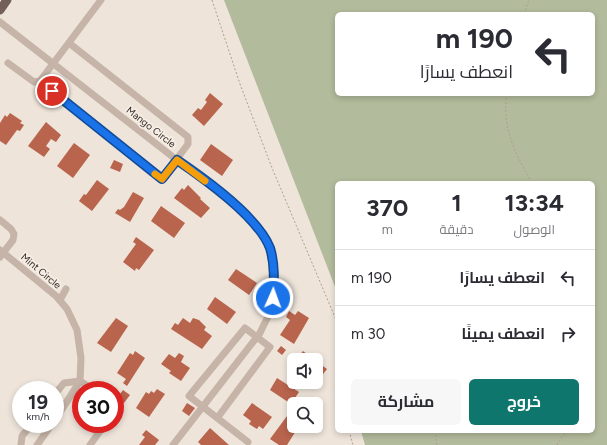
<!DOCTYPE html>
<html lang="ar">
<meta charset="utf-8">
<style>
:root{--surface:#fff;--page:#f7f7f7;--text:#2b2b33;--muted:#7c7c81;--line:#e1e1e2;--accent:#0f766e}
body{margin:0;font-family:Figtree,Cairo,sans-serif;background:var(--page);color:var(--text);direction:rtl;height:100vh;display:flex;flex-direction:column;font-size:15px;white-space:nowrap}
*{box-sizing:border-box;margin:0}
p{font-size:13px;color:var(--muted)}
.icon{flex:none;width:22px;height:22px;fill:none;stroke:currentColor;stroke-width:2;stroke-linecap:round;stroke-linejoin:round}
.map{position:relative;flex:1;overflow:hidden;direction:ltr}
.panel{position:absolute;left:335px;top:181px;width:260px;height:252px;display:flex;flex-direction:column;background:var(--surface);border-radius:6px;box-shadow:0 2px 6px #0003;direction:rtl}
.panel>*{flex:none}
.top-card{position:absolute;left:335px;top:12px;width:260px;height:84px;border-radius:6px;box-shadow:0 2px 6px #0003;direction:rtl;background:#fff;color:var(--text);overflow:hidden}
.buttons{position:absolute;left:287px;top:353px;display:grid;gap:8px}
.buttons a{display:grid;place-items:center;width:36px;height:36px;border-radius:6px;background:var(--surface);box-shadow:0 2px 6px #0003;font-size:20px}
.speed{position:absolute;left:12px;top:381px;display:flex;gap:8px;font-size:20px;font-weight:700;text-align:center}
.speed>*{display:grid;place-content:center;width:52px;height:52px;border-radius:50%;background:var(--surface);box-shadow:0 2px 6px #0003;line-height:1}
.speed small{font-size:10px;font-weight:400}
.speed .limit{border:6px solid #d22;background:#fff;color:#111}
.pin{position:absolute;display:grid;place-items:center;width:34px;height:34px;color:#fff;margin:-17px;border:2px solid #fff;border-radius:50%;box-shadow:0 1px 4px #0007}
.me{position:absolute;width:44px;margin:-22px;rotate:2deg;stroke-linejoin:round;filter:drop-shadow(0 0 3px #0008)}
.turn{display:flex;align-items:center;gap:14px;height:84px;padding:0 16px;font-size:18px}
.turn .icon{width:52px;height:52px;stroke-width:2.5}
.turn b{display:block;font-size:28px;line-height:34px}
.eta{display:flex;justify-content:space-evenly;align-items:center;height:68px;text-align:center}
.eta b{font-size:24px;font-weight:700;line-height:28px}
.action{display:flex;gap:8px;margin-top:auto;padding:8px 16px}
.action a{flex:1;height:46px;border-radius:6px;background:var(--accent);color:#fff;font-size:16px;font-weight:700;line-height:46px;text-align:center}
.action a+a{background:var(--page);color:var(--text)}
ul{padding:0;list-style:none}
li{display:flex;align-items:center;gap:12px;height:56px;padding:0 16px;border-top:1px solid var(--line)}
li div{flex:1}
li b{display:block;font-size:15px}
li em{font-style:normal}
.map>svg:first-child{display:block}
.grass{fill:#b2bb9c;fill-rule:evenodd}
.building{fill:#b9644d}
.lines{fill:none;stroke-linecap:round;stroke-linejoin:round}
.path{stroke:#b09e92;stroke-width:1;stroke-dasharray:2 2;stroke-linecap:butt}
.minor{stroke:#c5b4a7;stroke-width:7}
.major{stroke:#736159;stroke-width:9}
.route-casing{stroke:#114b97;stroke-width:10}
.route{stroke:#1a73e8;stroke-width:7}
.slow{stroke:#f59e0b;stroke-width:7}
.labels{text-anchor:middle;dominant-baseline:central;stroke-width:3.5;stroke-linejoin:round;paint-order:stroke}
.street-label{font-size:10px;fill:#322a27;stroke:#f7eee5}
</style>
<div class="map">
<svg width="607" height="445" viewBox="0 0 607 445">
<rect width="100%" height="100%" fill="#eee4da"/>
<path class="grass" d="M224,0H607V445H365L361,431H593V183H337V292ZM337,14H593V94H337Z"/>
<g class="building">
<path d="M210,93L223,104L204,126L192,115L198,108L201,110L207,102L205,100Z"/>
<path d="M10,113L22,121L20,123L24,125L20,131L17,130L6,145L0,141V123L5,115L7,117Z"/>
<path d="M46,122L61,135L56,142L51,139L46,146L50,149L44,157L28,146Z"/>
<path d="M74,143L90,155L73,178L57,166Z"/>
<path d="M211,144L233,160L222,176L200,160Z"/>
<path d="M114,160L123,164L120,172L110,168Z"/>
<path d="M97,180L109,189L92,211L79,201L84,194L86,195Z"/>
<path d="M188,185L201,198L200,199L210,208L201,218L174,198L182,188L184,190Z"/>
<path d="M133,192L144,198L130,222L115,213L118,209L120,210L124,207Z"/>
<path d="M161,206L185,223L174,238L151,221Z"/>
<path d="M136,237L154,250L139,270L136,268L135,271L123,262L136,244L133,242Z"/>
<path d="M236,269L257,283L249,295L228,280Z"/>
<path d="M215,297L236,312L227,324L207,309Z"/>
<path d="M289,311L295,315L298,311L309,318L294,344L280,335L290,320L286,317Z"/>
<path d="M116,318L128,326L111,352L97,343Z"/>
<path d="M183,318L190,323L193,318L199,320L206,327L204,330L212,336L202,349L171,329L175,323L178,325Z"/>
<path d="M281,346L286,350L282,355L277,351Z"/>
<path d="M135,351L145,358L127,386L123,383L126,379L117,373L130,353L133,355Z"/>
<path d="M303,351L315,360H296Z"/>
<path d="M179,353L184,356L181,362L190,368L181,381L169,373L171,371L161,364L169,354L175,358Z"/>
<path d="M316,361L327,369L316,383Z"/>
<path d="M277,378L299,392L291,404L270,390Z"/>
<path d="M157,389L165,394L149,417L136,408L146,392L149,394L151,391L154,393Z"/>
<path d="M123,390L130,395L124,403L117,398Z"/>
<path d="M187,403L195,408L189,416L182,411Z"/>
<path d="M252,403L272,417L263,429L259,426L257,429L249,424L251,421L243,415Z"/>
<path d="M287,416L294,421V426H299L287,445H279L270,439Z"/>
<path d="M210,428L229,445H201L198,442Z"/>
<path d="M146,430L159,440L155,445H139L145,437L142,435Z"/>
</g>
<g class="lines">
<g class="path">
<path d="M212,0L240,84L272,168L337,322"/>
<path d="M524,14L529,0"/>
<path d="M507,94C501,127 516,155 532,183"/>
<path d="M349,431L353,445"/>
<path d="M435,431L437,445"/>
<path d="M557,445L566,431"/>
</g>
<g class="minor">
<path d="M0,22L237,207C246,215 256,224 262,234C275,254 277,285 272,307C269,316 264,324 260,333L173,445"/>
<path d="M69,43L188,137V144L162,179L40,81L101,0"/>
<path d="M8,63L34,82L40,81"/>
<path d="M0,220L11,229L14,234L13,240L0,257"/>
<path d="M0,250L56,296L67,309L77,330L81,358L80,381L55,420"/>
<path d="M60,300L66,289"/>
<path d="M55,394L64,383L80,381L93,390"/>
<path d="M115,409V410"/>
<path d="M218,417L270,347L245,328L189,396L248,442"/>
<path d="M21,445L22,436L32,424"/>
<path d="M37,445L52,424"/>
<path d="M90,445L105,424"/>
</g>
<path class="major" d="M0,10L7,0"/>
</g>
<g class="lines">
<defs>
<path id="route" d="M52,91L162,179L177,160C205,179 258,217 270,248C275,264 274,282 273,298"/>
</defs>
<use href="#route" class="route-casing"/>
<use href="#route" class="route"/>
<path class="slow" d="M155,174L162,179L177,160L205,181"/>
</g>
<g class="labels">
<g class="street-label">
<text transform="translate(151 127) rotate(38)">Mango Circle</text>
<text transform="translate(41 271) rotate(40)">Mint Circle</text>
</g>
</g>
</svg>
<div class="buttons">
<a><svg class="icon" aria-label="sound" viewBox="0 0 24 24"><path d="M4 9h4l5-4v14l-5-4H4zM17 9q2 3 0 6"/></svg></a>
<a><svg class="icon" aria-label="search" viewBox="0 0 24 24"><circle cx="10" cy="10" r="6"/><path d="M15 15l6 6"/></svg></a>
</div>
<div class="speed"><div>19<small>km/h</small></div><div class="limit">30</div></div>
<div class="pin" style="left:52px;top:91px;background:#d93025"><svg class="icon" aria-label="arrive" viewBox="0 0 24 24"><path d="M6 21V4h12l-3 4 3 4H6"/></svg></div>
<svg class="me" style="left:273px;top:298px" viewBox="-20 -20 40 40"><circle r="17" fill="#1a73e8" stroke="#fff" stroke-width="3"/><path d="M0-11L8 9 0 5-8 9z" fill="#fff"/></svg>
<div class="top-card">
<div class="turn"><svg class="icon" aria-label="left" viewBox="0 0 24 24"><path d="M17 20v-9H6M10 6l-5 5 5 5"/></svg><div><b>190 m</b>انعطف يسارًا</div></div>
</div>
<section class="panel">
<div class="eta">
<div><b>13:34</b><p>الوصول</p></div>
<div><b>1</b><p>دقيقة</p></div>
<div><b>370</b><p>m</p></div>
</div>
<ul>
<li><svg class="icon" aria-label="left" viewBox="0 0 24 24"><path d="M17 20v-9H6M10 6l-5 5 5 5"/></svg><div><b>انعطف يسارًا</b></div><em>190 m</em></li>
<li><svg class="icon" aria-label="right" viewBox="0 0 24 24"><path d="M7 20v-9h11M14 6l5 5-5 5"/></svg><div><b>انعطف يمينًا</b></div><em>30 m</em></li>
</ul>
<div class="action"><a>خروج</a><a>مشاركة</a></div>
</section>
</div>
